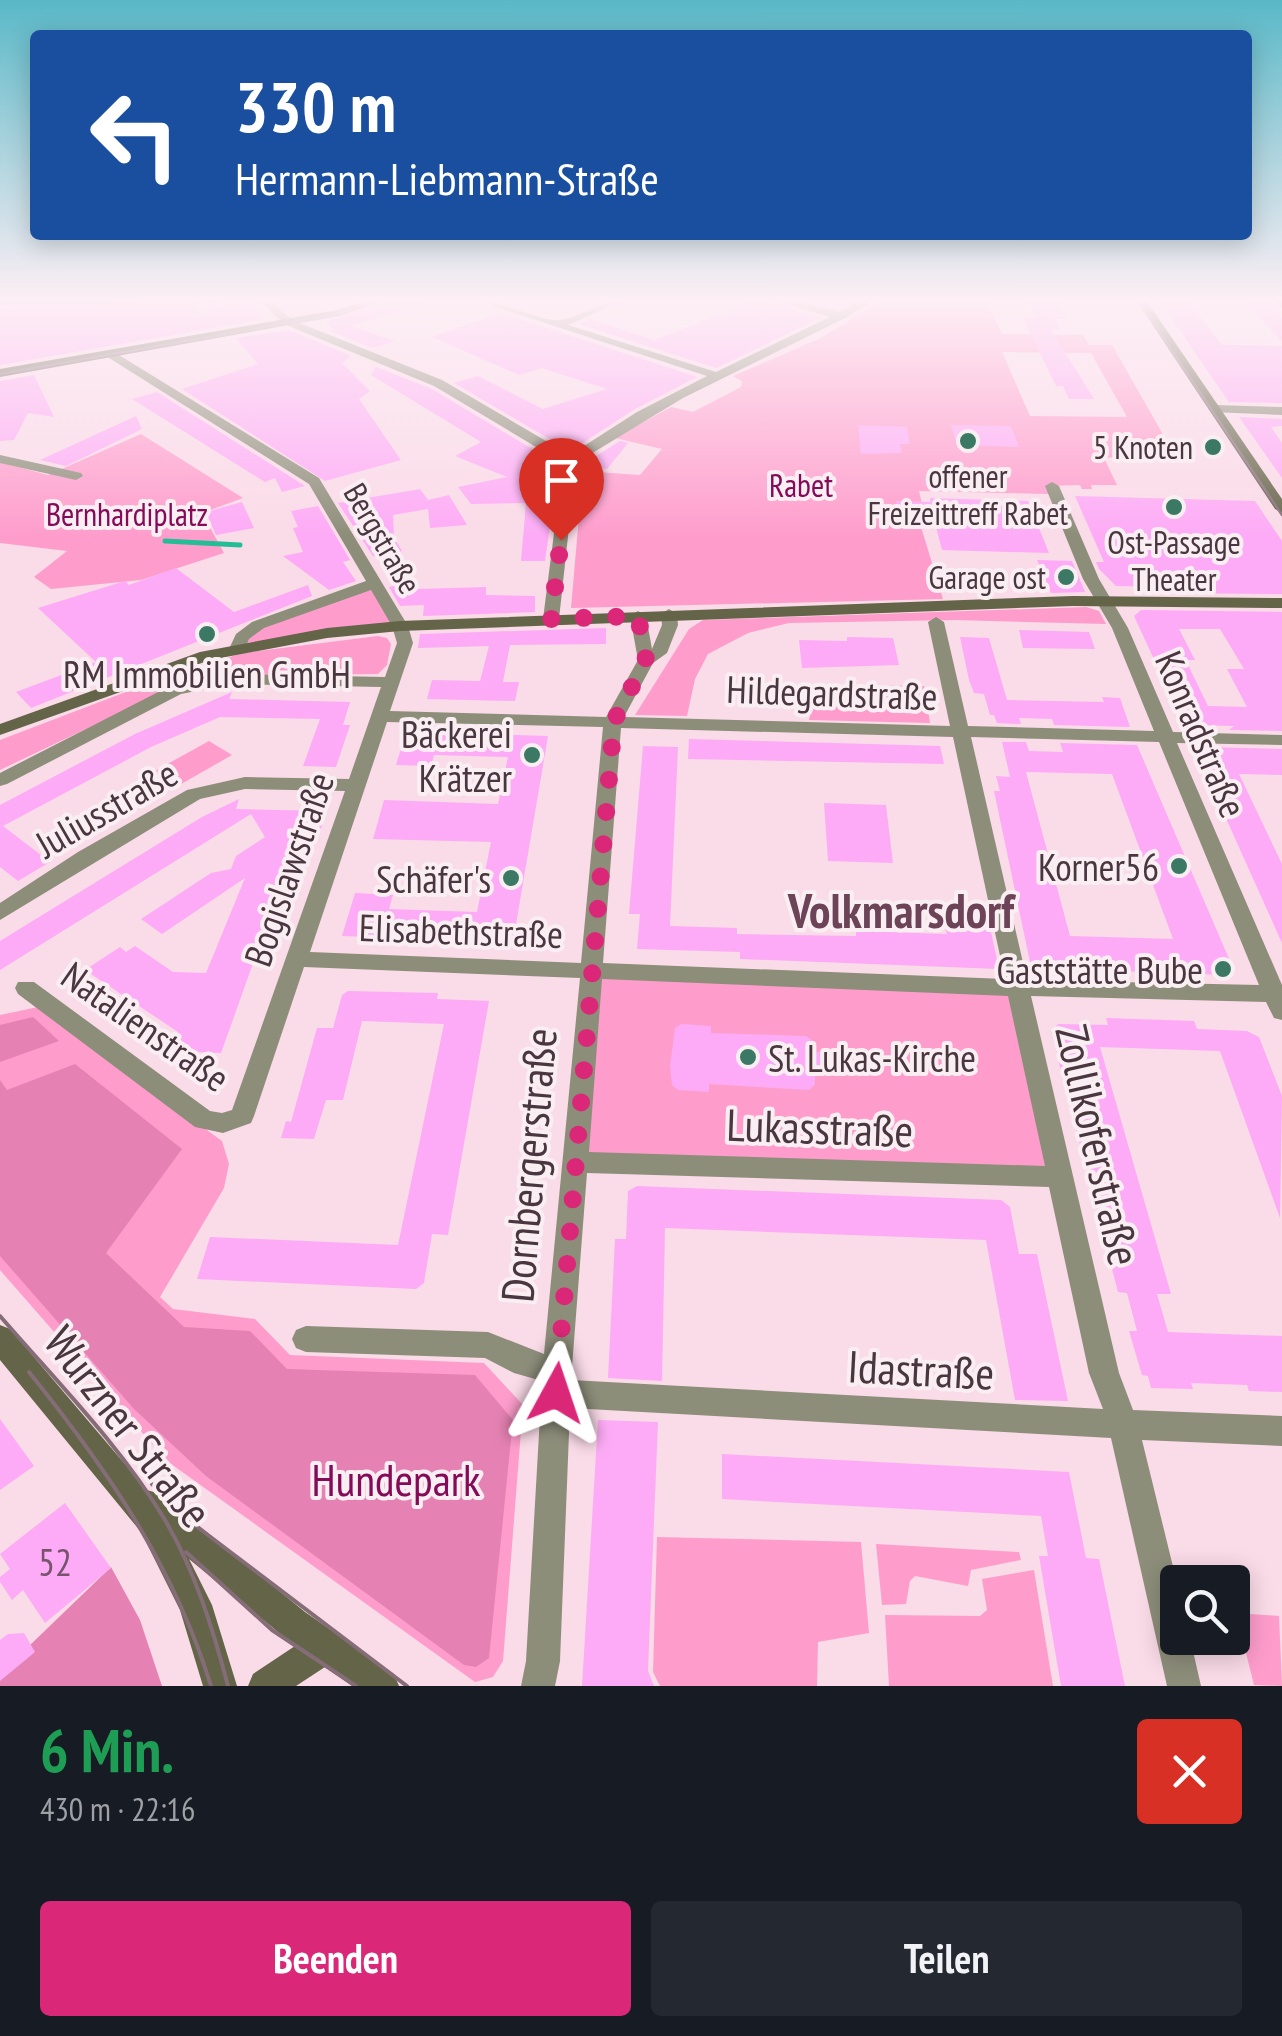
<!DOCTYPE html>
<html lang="de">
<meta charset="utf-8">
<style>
:root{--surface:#171b24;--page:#242831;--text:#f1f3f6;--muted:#9ea1a6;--accent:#db2777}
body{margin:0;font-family:"PT Sans Narrow",sans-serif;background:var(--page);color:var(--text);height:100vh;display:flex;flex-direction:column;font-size:38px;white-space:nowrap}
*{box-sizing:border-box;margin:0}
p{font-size:32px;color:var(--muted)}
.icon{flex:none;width:55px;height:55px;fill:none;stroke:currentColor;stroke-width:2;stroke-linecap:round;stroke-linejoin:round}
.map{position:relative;height:1686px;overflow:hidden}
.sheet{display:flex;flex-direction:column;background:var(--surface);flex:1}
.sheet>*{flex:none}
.hud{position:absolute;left:30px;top:30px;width:1222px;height:210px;border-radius:10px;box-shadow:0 5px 25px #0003;background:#1a4fa0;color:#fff;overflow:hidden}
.controls{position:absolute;left:1160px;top:1565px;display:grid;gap:20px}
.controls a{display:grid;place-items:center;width:90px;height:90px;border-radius:10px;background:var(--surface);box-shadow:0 5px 25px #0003;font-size:50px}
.pin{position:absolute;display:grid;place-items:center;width:85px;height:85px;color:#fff;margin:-102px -42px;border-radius:50% 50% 50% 0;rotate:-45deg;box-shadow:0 0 10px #0007}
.pin .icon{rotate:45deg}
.me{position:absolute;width:110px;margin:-55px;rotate:5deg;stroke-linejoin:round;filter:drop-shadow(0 0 8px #0008)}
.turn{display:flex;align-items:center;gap:35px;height:210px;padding:0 40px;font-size:45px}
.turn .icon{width:130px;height:130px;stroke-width:2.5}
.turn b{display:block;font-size:70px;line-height:85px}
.round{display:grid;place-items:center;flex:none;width:105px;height:105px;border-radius:10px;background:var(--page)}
.head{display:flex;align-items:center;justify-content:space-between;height:170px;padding:0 40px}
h1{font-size:60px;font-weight:700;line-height:75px;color:#1e9e55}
.button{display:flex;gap:20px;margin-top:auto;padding:20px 40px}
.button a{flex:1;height:115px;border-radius:10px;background:var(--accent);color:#fff;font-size:40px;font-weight:700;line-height:115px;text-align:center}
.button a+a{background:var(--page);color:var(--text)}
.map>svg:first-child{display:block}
.green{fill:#fe9dcc;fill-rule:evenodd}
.forest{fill:#e582b3}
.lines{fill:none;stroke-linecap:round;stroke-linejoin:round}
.stream{stroke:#24bd95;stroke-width:5}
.building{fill:#fdabf6;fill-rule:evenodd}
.street{fill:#8d8e7a;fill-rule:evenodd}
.secondary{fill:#636448;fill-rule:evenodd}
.tram-far1{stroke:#856d78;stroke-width:2.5}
.tram{stroke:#856d78;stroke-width:4}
.route{stroke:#db2777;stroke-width:18;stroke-dasharray:0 32.4}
.poi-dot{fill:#3c7965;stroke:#f9eff3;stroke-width:4}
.labels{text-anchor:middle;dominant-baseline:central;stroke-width:8;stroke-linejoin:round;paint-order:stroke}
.far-poi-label{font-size:32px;fill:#4a363f;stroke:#f9eff3;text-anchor:end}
.far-park-label{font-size:32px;fill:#850a57;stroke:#f9eff3}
.far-street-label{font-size:32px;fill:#4a363f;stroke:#f9eff3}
.poi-label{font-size:38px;fill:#4a363f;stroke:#f9eff3;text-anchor:end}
.street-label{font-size:38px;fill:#4a363f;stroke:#f9eff3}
.near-number-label{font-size:38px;fill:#77536d}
.near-street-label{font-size:45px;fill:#4a363f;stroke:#f9eff3}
.near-park-label{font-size:45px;fill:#850a57;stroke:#f9eff3}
.district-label{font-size:48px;font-weight:bold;fill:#6c4357;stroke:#f9eff3}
</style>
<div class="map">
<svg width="1282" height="1686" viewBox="0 0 1282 1686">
<rect width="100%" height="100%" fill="#fadbe8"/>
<g class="green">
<path d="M883,300H986L1002,334L1083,335L1089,345H1112L1169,445H1134L1139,456L1104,458L1117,485H1091L1092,489H1082L1080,485L1047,486L1049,494L919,491L927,526L921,527L943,599L571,608L583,471L640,475L662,449L615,438L671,407L693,412L741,387L742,381L733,376L819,339ZM1002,352L1091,353L1127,417L1030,416Z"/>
<path d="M141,434L243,498L202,513L224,553L141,580L51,589L34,577L67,551L0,543V462L48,475Z"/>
<path d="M372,584L400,626L237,649L258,625Z"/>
<path d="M1086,607L1099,611L1106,624L954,620L789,623L748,633L708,654L695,679L687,716L635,715L689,629L703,620Z"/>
<path d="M378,636L387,638L391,644L387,665L378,674L216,676L174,687L0,770V740L131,690L242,653Z"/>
<path d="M816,685L924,686L930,723L809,720Z"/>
<path d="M209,741L232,755L176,787L153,772Z"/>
<path d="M593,970L1017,988L1060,1177L576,1162Z"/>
<path d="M38,1007L222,1141L229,1164L224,1188L160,1297L173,1309L255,1319L290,1355L484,1363L523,1405L503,1661L493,1677L475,1682L167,1461L0,1270V1015Z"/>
<path d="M657,1537L861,1542L869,1633L818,1642L817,1686H660L653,1672Z"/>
<path d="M876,1544L1019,1552L1021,1560L971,1570L968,1586L915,1576L910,1581L906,1604L882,1605Z"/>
<path d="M1034,1570L1053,1686H889L885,1615L980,1616L987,1610L982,1579Z"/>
<path d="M1236,1613L1279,1616L1282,1686L1254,1685Z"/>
</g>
<g class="forest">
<path d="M33,1017L59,1041L0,1062V1025Z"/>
<path d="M75,1064L182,1149L106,1253L184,1327L250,1331L287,1369L475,1375L513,1420L489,1658L476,1667L464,1665L206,1476L134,1409L0,1256V1080L7,1090Z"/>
<path d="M111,1567L140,1620L162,1686H0V1674Z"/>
</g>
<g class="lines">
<path class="stream" d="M165,541L240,545"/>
</g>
<g class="building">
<path d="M391,300H424L425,304L351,326L395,341L373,348L328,330L336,331L325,322Z"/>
<path d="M758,300L820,318L716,368L579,324L590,319L654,340Z"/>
<path d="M1026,300H1057L1068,319H1054L1060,330H1051L1094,399H1069L1063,386H1056L1023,318H1035Z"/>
<path d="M1159,300H1187L1222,345L1282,346V403L1229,402Z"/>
<path d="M1245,300H1266L1282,318V342Z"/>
<path d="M250,304L265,319L0,365V309L197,307L193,313Z"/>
<path d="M501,313L697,377L635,409L570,451L454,383L478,376L543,409L607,389L542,368L519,375L432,337Z"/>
<path d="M289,330L351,356L342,363L370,391L359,399L401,460L325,481L182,389L258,364L236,338Z"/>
<path d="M376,367L432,389L559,465L545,561H521L526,503L471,504L458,487L507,477L455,456L481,442L371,375Z"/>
<path d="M34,375L54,417L28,413L14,440L0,441V381Z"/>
<path d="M157,392L305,486L282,492L275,478L265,482L132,399Z"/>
<path d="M136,416L142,429L66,466L40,460Z"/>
<path d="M1239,417L1282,419V426L1271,427L1282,443V478Z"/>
<path d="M858,425L907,427L910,444H900L902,453L861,454Z"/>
<path d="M951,425L1011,426L1019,447L957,445Z"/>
<path d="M620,441L628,443L607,469L579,467Z"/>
<path d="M420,489L428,500L449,495L467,525L430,528L428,509L393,515L394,538L402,551L373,556L338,503Z"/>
<path d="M1075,496L1255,501L1282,541V594L1164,593L1172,587L1116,586L1099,569L1096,562H1104Z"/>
<path d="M930,498L1028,501L1049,553L942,550L935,523L900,522L896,501L930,502Z"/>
<path d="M242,502L254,528L216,535L206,512Z"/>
<path d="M318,506L350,560L343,562L356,581L329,590L283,556L303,552L293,528L298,527L291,511Z"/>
<path d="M1037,560L1072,561L1085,592L1051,593Z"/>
<path d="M176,568L234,612L308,585L312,596L31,708L16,692L96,662L38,608L125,581L129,585Z"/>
<path d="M413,582L418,589L486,587V595L535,596V612L423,616L424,605L400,606L389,587Z"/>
<path d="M1141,610L1282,612V731L1229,730L1234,726L1192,725L1182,720L1134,616ZM1179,629H1220L1244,669H1227L1247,707L1208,706L1189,667L1187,660H1195Z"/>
<path d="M606,628V644L510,645L503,682H519L515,701L427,699L432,680L480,681L489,646L418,648L420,634Z"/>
<path d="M1019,630L1089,632L1095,649L1023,648Z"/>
<path d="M847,637L893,638L899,665L802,668L799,640L847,641Z"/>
<path d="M960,637L989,638L1007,700L1104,702L1102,697L1120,698L1130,727L1054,725L1052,719L1019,718L1021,724L997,723L994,715H990L984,694L974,693L969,680Z"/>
<path d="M232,692L229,699L350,702L343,725H350L336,767L303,766L320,719L220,717L151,747L3,826L50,862L18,881L0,867V805L135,734Z"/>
<path d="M406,732L548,736L513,942L342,936L355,893L393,895L389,909L477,912L491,842L373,839L384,800L498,804L508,757L434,755L431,766L396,765Z"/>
<path d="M689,739L940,746L944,764L688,759Z"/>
<path d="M1002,742H1026L1029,751L1063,752L1060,743L1137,745L1233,968L1226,975L1037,968L1030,962L994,791H1000L996,776L1010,777ZM1026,772L1112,774L1173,939L1070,936Z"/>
<path d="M643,746L678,747L670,926L737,928V934L856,936V931L947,934L944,925L990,927L999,969L740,959V952L637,949L640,914H629Z"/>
<path d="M1208,747L1282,749V775L1239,774L1282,864V943L1198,756Z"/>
<path d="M239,799L236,809L326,811L320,832H300L221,1053L170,1051L178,1032L85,970L120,947L126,952L135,946L173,972L206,973L245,878L162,934L141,919L211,873L231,869L236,856L265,837L251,814L0,970V941L202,817Z"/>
<path d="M824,803L886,805L893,863L828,861Z"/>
<path d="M348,991L438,993L437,999L489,1001L448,1235L432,1234L424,1283L416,1289L197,1279L210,1237L398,1245L444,1024L362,1021L343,1100H326L314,1139L281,1138L286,1121L291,1122L317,1028H333L342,995Z"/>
<path d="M1106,1018L1194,1021L1197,1029L1247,1031L1259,1037L1282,1096L1280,1218L1220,1051L1100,1047L1171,1294H1157L1168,1332L1282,1336V1392L1249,1391L1247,1385L1191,1383L1193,1389L1151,1388L1148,1376L1142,1375L1129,1331H1137L1127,1293L1118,1292L1051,1032L1058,1024L1108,1025Z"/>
<path d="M681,1024L711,1026V1033L806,1036L813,1041L814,1052H826L827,1075L815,1074V1085L809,1090L709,1084V1092L678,1090L672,1085L670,1066L675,1028Z"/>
<path d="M637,1186L1001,1200L1010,1207L1019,1254H1037L1068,1401L1015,1400L986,1240L665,1228L662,1381L608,1378L615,1239H626L628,1191Z"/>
<path d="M0,1419L34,1466L0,1490Z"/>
<path d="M598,1420L658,1422L648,1671L654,1686H582Z"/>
<path d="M722,1454L1069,1472L1086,1558L1099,1559L1125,1686H1061L1039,1556H1048L1041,1516L722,1499Z"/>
<path d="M65,1503L111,1568L45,1623L23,1590L12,1600L0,1582V1577L10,1569L0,1554Z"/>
<path d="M24,1633L35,1652L0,1681V1640L8,1634Z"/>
</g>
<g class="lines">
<g class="street">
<path d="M0,300H228L223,303L0,305Z"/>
<path d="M259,300H270L292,320L442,380L570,455L637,412L707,376L475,300C503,300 527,317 554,320C574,322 600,300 624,300L568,325L716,372L830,317L773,300H791L839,312L861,300H874L845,318L683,398L576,463L559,619L551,624L543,619L563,463L434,386L284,324Z"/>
<path d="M1273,300H1282V308Z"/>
<path d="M106,352H114L319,478L408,626L413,643L390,711L606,717L638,660L630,616L638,611L646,616L652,649L662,625L661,614L669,609L677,614L678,625L667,653L653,663L624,717L950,726L928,622L936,617L944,622L968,726L1154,731L1112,628L1083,579L1045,486L1052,482L1059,486L1099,579L1128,628L1173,732L1282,735V745L1177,743L1282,985V1020L1274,1018L1266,1002L1031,996L1119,1373L1133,1410L1282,1416V1446L1142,1440L1178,1587V1638H1190L1201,1686H1167L1111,1438L570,1408L560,1661L555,1686H521L526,1661L542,1381L514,1373L485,1358L306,1352L296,1348L292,1339L296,1330L306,1326L488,1332L544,1354L580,978L304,967L254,1116L251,1123L223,1133L195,1127L18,994L15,988L18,982H34L210,1111L222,1113L232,1110L345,791L245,789L200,799L0,920V903L78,852L187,790L245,777L349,779L381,687L232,684L181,694L7,784L0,786V773L170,686L232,674L385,677L397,643L392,626L371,590L264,628L249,639L243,653H231L229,649L236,634L252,622L366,581L309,484L106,356ZM387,722L603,727L581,963L310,952ZM621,728L953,737L1005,979L603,963ZM971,737L1159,742L1259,985L1027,980ZM602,979L1008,996L1045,1166L589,1152ZM587,1173L1049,1187L1089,1373L1103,1409L571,1380Z"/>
<path d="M1215,405L1282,407V415L1211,412L1209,409Z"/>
<path d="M0,455L81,473L83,476L76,480L0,463Z"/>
</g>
<g class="secondary">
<path d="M370,300H387L339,316L0,377V369L337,310Z"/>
<path d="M1136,300H1146L1282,499V513L1275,509Z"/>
<path d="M1073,596L1282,598V608L1073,606L400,631L327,638L210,660L0,735V724L200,652L327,628L400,621Z"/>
<path d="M0,1325L10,1329L147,1490L160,1494L305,1612L394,1674L399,1686H352L325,1667L296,1686H248L253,1674L295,1646L189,1559L212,1605L237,1686H203L180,1610L141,1532L0,1360Z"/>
</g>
<g class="tram-far1">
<path d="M1138,300L1282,515"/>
<path d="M0,374L328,316L385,300"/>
</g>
<g class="tram">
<path d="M0,1316C57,1382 120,1445 165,1520C195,1571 213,1629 228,1686"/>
<path d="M29,1372C107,1469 174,1566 211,1686"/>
<path d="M152,1484L196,1526L407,1686"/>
<path d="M186,1552L272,1630L356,1686"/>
</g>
</g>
<linearGradient id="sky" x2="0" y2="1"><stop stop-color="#59b8c7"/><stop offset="0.56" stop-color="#fdeff5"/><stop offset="1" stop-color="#fdeff5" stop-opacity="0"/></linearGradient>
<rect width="1282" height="536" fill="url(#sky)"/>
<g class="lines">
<path class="route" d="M556,1393L614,721L646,660L638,616L551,619L561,540"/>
</g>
<g class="poi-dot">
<circle cx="968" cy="441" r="10"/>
<circle cx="1213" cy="447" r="10"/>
<circle cx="1174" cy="507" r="10"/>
<circle cx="1066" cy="577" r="10"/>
<circle cx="207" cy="634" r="10"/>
<circle cx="532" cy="755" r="10"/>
<circle cx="1179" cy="866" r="10"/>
<circle cx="511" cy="878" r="10"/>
<circle cx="1223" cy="969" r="10"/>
<circle cx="748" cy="1057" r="10"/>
</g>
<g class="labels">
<g class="far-poi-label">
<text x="1193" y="447">5 Knoten</text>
<text x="968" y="476" text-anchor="middle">offener<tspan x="968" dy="37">Freizeittreff Rabet</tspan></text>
<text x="1174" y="542" text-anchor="middle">Ost-Passage<tspan x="1174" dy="37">Theater</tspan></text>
<text x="1046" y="577">Garage ost</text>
</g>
<g class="far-park-label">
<text x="801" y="485">Rabet</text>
<text x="127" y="514">Bernhardiplatz</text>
</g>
<g class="far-street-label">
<text transform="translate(383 538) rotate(60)">Bergstraße</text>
</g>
<g class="poi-label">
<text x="207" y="673" text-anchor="middle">RM Immobilien GmbH</text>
<text x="512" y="733">Bäckerei<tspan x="512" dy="44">Krätzer</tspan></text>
<text x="1159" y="866">Korner56</text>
<text x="491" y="878">Schäfer's</text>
<text x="1203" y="969">Gaststätte Bube</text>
<text x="768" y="1057" text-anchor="start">St. Lukas-Kirche</text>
</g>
<g class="street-label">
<text transform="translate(832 692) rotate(2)">Hildegardstraße</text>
<text transform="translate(1202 734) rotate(67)">Konradstraße</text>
<text transform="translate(106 808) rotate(-30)">Juliusstraße</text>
<text transform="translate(288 869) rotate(-71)">Bogislawstraße</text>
<text transform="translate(461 930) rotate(2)">Elisabethstraße</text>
<text transform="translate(146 1026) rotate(35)">Natalienstraße</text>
</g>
<g class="near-number-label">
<text x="55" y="1561">52</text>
</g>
<g class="near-street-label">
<text transform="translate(820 1127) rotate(2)">Lukasstraße</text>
<text transform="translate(1099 1145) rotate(77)">Zollikoferstraße</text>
<text transform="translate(528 1165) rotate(-85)">Dornbergerstraße</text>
<text transform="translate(921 1369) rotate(3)">Idastraße</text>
<text transform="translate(129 1426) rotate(52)">Wurzner Straße</text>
</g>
<g class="near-park-label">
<text x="396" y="1479">Hundepark</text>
</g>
<g class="district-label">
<text x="901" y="910">Volkmarsdorf</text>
</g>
</g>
</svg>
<div class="controls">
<a><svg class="icon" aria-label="search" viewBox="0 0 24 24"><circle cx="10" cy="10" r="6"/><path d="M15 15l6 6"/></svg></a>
</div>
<div class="pin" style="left:561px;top:540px;background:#d93025"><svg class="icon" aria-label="arrive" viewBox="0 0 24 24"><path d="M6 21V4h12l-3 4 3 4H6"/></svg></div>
<svg class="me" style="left:556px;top:1393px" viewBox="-20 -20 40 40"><path d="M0-17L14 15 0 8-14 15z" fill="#db2777" stroke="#fff" stroke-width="4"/></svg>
<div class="hud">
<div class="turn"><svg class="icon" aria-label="left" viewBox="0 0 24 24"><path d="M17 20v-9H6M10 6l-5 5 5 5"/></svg><div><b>330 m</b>Hermann-Liebmann-Straße</div></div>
</div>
</div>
<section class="sheet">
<div class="head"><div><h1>6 Min.</h1><p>430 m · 22:16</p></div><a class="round" style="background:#d93025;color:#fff"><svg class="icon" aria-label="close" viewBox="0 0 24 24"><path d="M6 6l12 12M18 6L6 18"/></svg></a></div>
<div class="button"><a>Beenden</a><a>Teilen</a></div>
</section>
